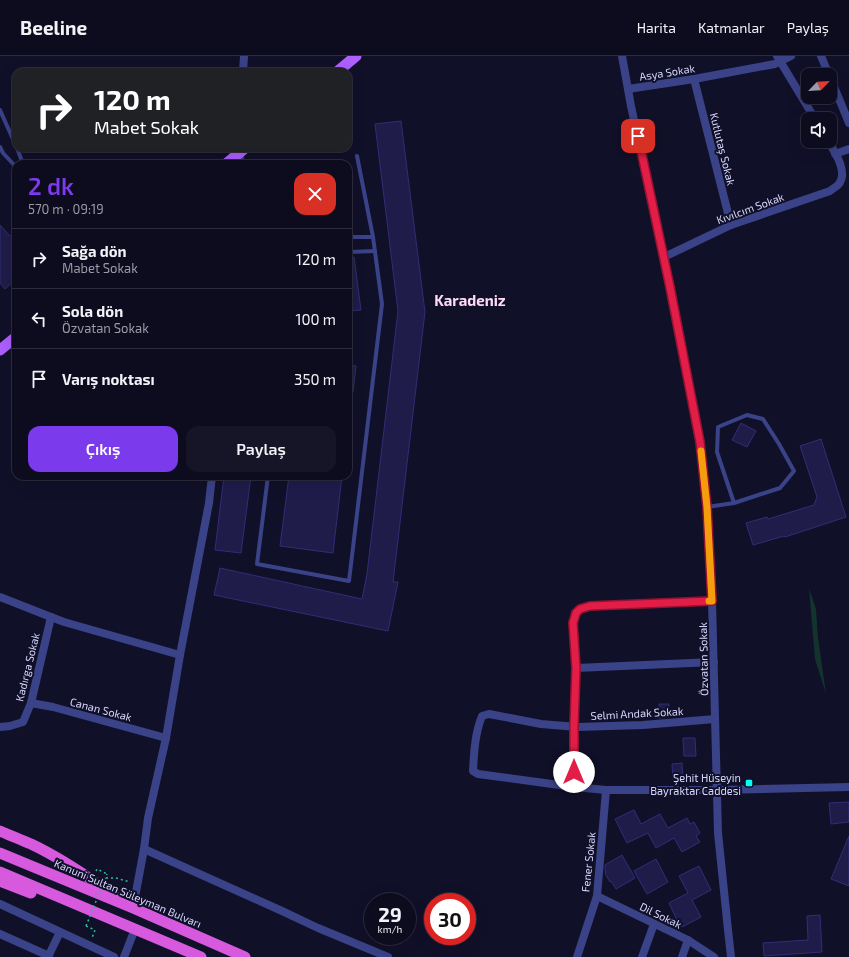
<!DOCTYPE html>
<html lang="tr">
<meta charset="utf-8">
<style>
:root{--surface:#0d0c1f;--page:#161528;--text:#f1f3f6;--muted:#9a9ba4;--line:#2d2c3d;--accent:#7c3aed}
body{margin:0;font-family:"Exo 2",sans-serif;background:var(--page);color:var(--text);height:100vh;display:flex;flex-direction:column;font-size:15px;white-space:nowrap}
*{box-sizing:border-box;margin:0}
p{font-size:13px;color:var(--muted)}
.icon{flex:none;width:22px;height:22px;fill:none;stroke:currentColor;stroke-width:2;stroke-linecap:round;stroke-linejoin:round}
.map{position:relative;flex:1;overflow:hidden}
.panel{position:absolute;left:12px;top:104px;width:340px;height:320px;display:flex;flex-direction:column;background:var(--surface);border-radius:12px;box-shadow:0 4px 16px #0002,0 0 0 1px var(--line)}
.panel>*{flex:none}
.banner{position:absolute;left:12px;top:12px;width:340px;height:84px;border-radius:12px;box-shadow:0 4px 16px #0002,0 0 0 1px var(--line);background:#202124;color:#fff;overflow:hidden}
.needle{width:26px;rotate:65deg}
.fabs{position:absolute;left:801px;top:12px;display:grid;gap:8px}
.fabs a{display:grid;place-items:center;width:36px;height:36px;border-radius:8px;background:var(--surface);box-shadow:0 4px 16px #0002,0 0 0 1px var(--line);font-size:20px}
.speed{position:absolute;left:364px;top:837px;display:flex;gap:8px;font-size:20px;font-weight:700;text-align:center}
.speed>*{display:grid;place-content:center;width:52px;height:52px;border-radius:50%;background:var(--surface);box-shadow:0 4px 16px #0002,0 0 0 1px var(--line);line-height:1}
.speed small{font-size:10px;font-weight:400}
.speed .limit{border:6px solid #d22;background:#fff;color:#111}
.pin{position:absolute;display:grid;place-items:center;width:34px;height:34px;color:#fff;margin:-17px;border-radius:8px;box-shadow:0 2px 6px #0006}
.me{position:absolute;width:44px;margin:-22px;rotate:0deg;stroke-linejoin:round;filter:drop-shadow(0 0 3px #0008)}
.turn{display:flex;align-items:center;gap:14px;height:84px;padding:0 16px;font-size:18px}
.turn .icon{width:52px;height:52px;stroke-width:2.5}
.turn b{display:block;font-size:28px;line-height:34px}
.round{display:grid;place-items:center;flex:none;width:42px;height:42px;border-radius:12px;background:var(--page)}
.overview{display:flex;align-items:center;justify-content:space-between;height:68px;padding:0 16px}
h1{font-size:24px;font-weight:600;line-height:30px;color:var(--accent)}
.button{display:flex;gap:8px;margin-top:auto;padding:8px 16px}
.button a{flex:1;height:46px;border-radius:12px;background:var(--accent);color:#fff;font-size:16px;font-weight:600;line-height:46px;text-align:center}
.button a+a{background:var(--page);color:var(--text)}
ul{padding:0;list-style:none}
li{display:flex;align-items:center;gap:12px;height:60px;padding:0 16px;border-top:1px solid var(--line)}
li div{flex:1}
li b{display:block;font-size:15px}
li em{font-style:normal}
header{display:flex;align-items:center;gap:24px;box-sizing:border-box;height:56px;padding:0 20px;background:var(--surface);border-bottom:1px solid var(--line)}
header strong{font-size:19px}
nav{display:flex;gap:22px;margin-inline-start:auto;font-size:14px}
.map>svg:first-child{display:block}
.green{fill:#13332d}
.building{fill:#1f1c4a;stroke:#322d76}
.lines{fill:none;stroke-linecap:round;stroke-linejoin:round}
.path{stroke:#2ebca1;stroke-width:1.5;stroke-dasharray:2 3;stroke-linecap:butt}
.service{stroke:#3a4288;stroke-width:4}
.minor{stroke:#3a4288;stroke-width:8}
.tertiary{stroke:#3a4288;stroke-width:8}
.primary{stroke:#ae5fff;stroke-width:11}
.trunk{stroke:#d659de;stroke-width:11}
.path-bridge{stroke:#2ebca1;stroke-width:1.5;stroke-dasharray:2 3;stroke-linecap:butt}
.route-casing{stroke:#92132f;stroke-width:10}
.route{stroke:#e11d48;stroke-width:7}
.slow{stroke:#f59e0b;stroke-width:7}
.poi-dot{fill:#04fff7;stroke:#111029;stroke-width:1.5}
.labels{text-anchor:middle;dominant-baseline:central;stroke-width:4;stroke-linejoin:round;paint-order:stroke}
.street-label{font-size:11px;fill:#d8d8ff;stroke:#111029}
.poi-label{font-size:11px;fill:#d8d8ff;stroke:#111029;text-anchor:end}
.district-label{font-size:15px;font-weight:bold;fill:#ffdaf6;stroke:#111029}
</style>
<header>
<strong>Beeline</strong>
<nav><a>Harita</a><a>Katmanlar</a><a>Paylaş</a></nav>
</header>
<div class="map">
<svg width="849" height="901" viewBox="0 0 849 901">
<rect width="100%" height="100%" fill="#111029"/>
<path class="green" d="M809,532L816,553L818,582L826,638L815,603Z"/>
<g class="building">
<path d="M401,65L425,256L393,526H398L388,575L214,539L220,512L362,543L367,518L398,255L375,68Z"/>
<path d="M0,169L10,180L16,175V223L5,233L0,227Z"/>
<path d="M354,201L361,254L348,255V202Z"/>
<path d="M348,309L356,310L353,336H348Z"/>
<path d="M741,367L756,375L747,391L732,384Z"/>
<path d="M821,383L846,461L785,481L784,480L753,489L746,467L767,461L768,463L814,449L817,441L800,390Z"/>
<path d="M224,420H251L241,497L215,494Z"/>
<path d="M289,420H342L333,497L280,490Z"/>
<path d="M659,648H669V661L659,662Z"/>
<path d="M683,682H695L696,700H684Z"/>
<path d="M682,707L683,723L673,724L672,708Z"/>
<path d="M849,746V766L831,768L829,747Z"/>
<path d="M634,754L641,768L660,758L668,772L687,762L690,768L694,766L700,777L696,780L700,786L682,796L674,782L656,792L648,777L627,787L615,763Z"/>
<path d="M849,780V830L831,823Z"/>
<path d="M622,799L635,822L616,833L611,825L610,826L605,817L606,816L605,814V809Z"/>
<path d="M656,803L668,826L647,838L634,815Z"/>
<path d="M699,810L711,834L692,844L701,861L682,871L678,863L677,864L669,847L688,837L679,820Z"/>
<path d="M820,859L822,896L764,900L763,887L808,884L807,860Z"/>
</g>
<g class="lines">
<g class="path">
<path d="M96,815L97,813L107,818"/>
<path d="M106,822H116L130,826"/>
<path d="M86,870L95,874L92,882"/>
</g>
<g class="service">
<path d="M0,54L16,90"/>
<path d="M0,91L3,97L16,111"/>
<path d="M17,92L23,108"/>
<path d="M348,181H373"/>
<path d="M348,196L375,195"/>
<path d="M268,420L257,508L349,525L382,248L373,181L357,100"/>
<path d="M707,451L734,447L780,432L794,415L779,388L763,363L747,359L718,371L717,396L734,447"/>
</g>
<g class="minor">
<path d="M622,0L631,50L670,231L700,386L707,451L712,545L718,777L728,874L731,901"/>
<path d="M777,0L780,5L815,63"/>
<path d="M821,0L829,19"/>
<path d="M243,16L244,0"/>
<path d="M830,21L849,67"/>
<path d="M694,23L731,169"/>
<path d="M628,33L694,23L775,8L791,0"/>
<path d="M240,93V108"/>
<path d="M835,98L849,93"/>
<path d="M664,201L731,169L830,135C832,133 836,131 838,129C849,117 835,96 828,85"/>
<path d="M0,541L51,561L64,566L180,599"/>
<path d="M576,612L714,606"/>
<path d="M31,647L53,651L166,682"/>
<path d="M715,663L643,669L577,671L541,668L489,658L482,660C475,677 474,696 473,715L478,718L574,731L606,734H718L849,731"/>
<path d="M0,671L10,670L23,666L31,647L51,561"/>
<path d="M574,731V671L576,612L573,567L575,557L581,553L590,550L712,545"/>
<path d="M144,793L282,855L318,872L388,901"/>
<path d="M597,840L688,884L714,901"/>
<path d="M0,848L114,901"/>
<path d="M133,852L144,793L148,762L166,682L180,599L209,447L212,420"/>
<path d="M0,878L49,900"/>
<path d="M48,901L60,876"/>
<path d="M577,901L597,840L606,734"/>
<path d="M642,901L654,868"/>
<path d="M682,901L688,884"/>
</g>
<path class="tertiary" d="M124,901L135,873"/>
<g class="primary">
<path d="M337,16L356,0"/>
<path d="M226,108L245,92"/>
<path d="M0,294L16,281"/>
</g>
<g class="trunk">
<path d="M0,775C10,779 21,784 31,788C61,802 90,822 116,841"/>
<path d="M0,797L133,852L245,901"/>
<path d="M0,816L201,901"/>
<path d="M0,825L31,837"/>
</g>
<path class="path-bridge" d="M86,870L107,818"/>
</g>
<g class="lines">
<defs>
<path id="route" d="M574,716V671L576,612L573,567L576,557L580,553L590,550L712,545L707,451L700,386L670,231L638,80"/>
</defs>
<use href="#route" class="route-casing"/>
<use href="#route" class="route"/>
<path class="slow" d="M701,395L707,451L712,545H709"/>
</g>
<rect class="poi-dot" x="745" y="723" width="8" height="8" rx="2"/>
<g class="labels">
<g class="street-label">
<text transform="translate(667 16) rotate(-9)">Asya Sokak</text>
<text transform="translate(723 93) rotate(76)">Kutlutaş Sokak</text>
<text transform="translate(750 152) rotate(-20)">Kıvılcım Sokak</text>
<text transform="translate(703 603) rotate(-91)">Özvatan Sokak</text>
<text transform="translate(27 611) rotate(-76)">Kadırga Sokak</text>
<text transform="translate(101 653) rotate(15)">Canan Sokak</text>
<text transform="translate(637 657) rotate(-3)">Selmi Andak Sokak</text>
<text transform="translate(588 806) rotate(-84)">Fener Sokak</text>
<text transform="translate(128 837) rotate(23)">Kanuni Sultan Süleyman Bulvarı</text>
<text transform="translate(661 859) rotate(26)">Dil Sokak</text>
</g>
<g class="poi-label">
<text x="741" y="721">Şehit Hüseyin<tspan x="741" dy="13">Bayraktar Caddesi</tspan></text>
</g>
<g class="district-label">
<text x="470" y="244">Karadeniz</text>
</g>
</g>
</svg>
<div class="fabs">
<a><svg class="needle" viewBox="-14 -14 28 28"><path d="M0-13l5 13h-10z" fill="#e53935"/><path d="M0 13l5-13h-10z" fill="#9a9ba4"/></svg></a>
<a><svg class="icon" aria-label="sound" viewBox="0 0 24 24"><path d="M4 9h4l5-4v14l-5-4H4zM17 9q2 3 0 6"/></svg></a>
</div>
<div class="speed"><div>29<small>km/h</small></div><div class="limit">30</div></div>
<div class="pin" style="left:638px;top:80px;background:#d93025"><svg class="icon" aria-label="arrive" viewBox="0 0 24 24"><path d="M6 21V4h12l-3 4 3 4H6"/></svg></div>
<svg class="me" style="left:574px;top:716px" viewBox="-20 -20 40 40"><circle r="19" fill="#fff"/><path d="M0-13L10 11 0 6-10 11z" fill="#e11d48"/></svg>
<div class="banner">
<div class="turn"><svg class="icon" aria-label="right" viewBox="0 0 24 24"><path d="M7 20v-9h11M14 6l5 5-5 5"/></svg><div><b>120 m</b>Mabet Sokak</div></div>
</div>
<section class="panel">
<div class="overview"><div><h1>2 dk</h1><p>570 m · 09:19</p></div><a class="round" style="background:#d93025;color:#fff"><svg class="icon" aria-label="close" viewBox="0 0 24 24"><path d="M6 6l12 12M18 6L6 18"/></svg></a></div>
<ul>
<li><svg class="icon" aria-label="right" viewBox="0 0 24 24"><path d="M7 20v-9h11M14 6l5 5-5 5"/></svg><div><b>Sağa dön</b><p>Mabet Sokak</p></div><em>120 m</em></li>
<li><svg class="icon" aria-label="left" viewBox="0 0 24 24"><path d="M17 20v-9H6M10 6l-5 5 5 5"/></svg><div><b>Sola dön</b><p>Özvatan Sokak</p></div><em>100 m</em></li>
<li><svg class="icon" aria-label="arrive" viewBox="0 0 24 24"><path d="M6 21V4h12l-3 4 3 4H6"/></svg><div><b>Varış noktası</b></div><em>350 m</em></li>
</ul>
<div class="button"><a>Çıkış</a><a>Paylaş</a></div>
</section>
</div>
